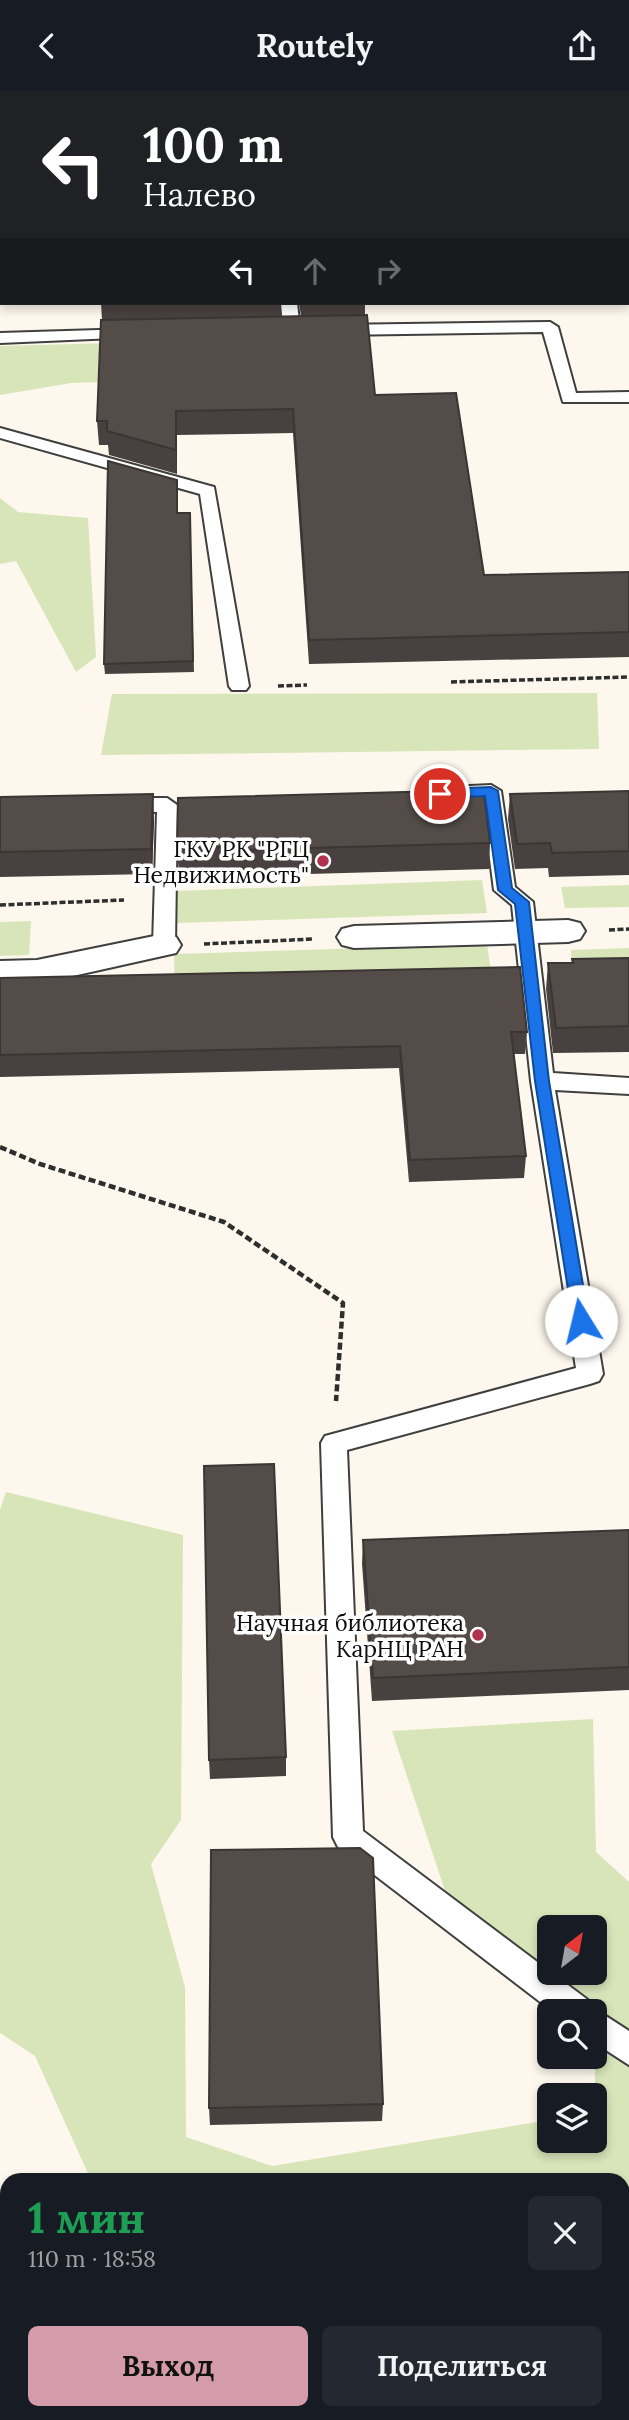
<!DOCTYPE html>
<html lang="ru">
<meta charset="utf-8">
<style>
:root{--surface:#171b24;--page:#242831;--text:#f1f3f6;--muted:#9ea1a6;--accent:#d49baa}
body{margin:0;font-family:Lora,serif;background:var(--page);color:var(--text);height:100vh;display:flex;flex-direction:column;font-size:26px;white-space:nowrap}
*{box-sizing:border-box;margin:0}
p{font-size:23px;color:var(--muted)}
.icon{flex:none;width:38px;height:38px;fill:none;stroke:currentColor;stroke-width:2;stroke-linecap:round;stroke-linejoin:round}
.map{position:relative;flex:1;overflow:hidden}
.sheet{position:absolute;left:0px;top:2082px;width:630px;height:247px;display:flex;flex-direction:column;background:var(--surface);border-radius:21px 21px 0 0;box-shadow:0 4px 10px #0003}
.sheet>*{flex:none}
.hud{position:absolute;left:0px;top:0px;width:630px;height:214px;box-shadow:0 4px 10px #0003;background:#202124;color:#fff;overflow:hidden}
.needle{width:46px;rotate:31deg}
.tools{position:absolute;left:537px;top:1824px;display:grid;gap:14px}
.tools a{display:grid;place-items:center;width:70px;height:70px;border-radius:10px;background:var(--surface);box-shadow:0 4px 10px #0003;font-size:35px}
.pin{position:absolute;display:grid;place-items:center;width:60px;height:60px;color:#fff;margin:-30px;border:4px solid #fff;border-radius:50%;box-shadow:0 2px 7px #0007}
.me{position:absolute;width:77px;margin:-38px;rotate:351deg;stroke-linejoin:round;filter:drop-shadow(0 0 5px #0008)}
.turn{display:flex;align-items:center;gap:24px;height:147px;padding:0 28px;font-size:32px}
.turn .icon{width:91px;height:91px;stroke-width:2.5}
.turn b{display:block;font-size:49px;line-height:60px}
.lanes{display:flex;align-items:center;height:66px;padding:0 28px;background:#0003;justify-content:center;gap:35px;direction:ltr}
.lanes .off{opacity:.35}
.round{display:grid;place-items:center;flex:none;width:74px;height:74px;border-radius:10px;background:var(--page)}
.summary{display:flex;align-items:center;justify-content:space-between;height:119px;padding:0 28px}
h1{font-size:42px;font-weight:700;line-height:52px;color:#1e9e55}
.primary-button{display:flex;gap:14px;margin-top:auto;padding:14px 28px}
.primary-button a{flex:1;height:80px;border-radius:10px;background:var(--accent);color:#111;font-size:28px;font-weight:700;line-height:80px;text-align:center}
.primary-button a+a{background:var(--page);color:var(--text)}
header{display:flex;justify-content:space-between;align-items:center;height:91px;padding:0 28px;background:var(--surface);font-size:32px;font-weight:700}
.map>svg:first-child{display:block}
.green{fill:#d8e5b9;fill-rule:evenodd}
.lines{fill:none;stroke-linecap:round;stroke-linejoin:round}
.lane-casing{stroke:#3f3f3f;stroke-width:4}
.street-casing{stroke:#3f3f3f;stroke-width:4}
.secondary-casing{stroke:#2e2e2e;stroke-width:4}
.path-far1{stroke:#2e2e2e;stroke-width:3.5;stroke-dasharray:6 2.5;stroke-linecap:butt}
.path{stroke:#2e2e2e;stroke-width:4.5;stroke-dasharray:7 3.5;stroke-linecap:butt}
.lane{fill:#fff;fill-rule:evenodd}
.street{fill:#fff;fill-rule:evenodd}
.secondary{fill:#f8e2ad;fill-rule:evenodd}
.wall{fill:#48413f}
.shaded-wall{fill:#3b3533}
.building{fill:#544c49;stroke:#3b3533;stroke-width:2}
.route{fill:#1a73e8;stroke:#114b97;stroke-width:2}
.poi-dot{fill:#b0304d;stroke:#fff;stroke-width:2.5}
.labels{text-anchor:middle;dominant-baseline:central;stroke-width:7;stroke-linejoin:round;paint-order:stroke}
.poi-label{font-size:23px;fill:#0c0c0c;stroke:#fff;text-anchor:end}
</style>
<header><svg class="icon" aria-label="back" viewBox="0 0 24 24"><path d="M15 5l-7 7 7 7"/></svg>Routely<svg class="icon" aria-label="share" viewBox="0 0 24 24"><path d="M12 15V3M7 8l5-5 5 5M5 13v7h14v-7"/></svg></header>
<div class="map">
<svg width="629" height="2329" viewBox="0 0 629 2329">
<rect width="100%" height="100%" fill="#fdf7ed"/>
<g class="green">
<path d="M0,0H629V75L628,2H2L0,81Z"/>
<path d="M266,248L267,286L71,292L0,304V255Z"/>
<path d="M0,407L18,421L88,427L96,566L76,581L16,470L0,473Z"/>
<path d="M597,602L599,658L101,664L112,603Z"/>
<path d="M482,789L487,822L177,832L176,800Z"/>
<path d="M629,794V816L565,817L561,796Z"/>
<path d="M31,830L29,864L0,865V831Z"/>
<path d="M487,853L492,887L175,898L174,863Z"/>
<path d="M629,857V884L573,885L571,859Z"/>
<path d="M6,1401L183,1444L181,1729L151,1773L185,1896L186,2046L272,2075L549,2029L550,2049H595V1920L448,1809L392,1640L593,1628L596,1761L629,1791V2290H623V2090L91,2089L35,1965L0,1942V1419ZM550,1836H595V1881H550Z"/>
</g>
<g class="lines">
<defs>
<g id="lane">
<path d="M281,212H297L300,239L298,242L274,245L266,240L268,237L283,235Z"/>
<path d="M550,231L558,236L576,302L629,301V311H563L543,241L335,244L327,239L335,234Z"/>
<path d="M132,238L138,240V246L0,252V242Z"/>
<path d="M0,337L214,396L249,595L246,599H232L229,595L200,403L0,347Z"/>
<path d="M491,694L501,700L515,796L533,811L553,982L629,987V1003L555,999L603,1283L599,1290L590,1293L347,1359L363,1740L588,1909L592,1919L595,1918L629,1940V1974L595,1952V1920H552L338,1756L333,1746L321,1352L325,1345L576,1277L531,990L512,814L494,799L482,707L449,708L439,702L449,696Z"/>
<path d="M120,707H167L177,714L175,854L172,859H156L153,854L157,721L113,719L110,714L113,709Z"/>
</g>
<g id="street">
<path d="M568,829L580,832L585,840L580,848L568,851L354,857L342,854L337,846L342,838L354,835Z"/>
<path d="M164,843L176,846L181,854L176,862L37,893L0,894V870L37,869Z"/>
</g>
<g id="secondary">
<rect x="628" y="86" width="1" height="14"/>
<rect x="0" y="98" width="2" height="14"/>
</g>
</defs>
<use href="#lane" class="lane-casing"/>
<use href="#street" class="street-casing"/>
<use href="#secondary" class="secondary-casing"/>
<g class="path-far1">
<path d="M451,591L629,586"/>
<path d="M278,595L307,594"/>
<path d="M0,814L124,809"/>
<path d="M609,839L629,838"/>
<path d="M204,853L314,848"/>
</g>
<path class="path" d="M0,1056L40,1073L224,1131L343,1212L336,1310"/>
<use href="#lane" class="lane"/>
<use href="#street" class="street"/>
<use href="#secondary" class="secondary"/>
</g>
<g class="wall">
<path d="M101,212H280V226L301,225L299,212H365V224L375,304L484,484L629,481V566L309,573L293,342L177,344V383L109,364L108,354H99L97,330L102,229Z"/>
<path d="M178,422H190L194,581L105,583L104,573Z"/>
<path d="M629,700V784L549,786L548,777L515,778L508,728L510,703Z"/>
<path d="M0,706L154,728L152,783L0,786Z"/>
<path d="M490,752L489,778L236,785V782L179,783L177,757Z"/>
<path d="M629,867V961L553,962L546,898L548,872H572V868Z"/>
<path d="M0,887L527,941L525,963H514L526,1065L524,1087L409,1091L399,977L0,986Z"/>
<path d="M629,1439V1599L372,1610L362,1473L363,1449Z"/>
<path d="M286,1666V1685L210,1688L209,1669Z"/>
<path d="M383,2013L382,2030L210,2034L209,2017Z"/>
</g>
<g class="shaded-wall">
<path d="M176,320L177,344V383L176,359Z"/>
<path d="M153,703L154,728L152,783L151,758Z"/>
</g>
<g class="building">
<rect x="165" y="0" width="62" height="2"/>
<path d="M367,224L375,304L456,302L484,484L629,481V541L309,549L293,318L176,320V359L107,340V330H97L101,229Z"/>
<path d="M108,370L177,389V422H190L193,570L104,573Z"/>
<path d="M480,699L484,703L490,752L235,759V756L177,757L178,707Z"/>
<path d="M629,700V760L552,762L550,752L517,753L510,703Z"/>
<path d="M153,703L151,758L0,761V706Z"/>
<path d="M629,867V935L556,937L548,872H573L572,868Z"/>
<path d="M520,876L527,941H511L526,1065L410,1069L400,955L0,964V887Z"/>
<path d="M274,1373L286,1666L209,1669L204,1375Z"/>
<path d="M629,1439V1576L373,1587L363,1449Z"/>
<path d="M360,1757L373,1767L383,2013L209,2017L211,1759Z"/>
<path d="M629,2327V2329H510Z"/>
</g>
<path class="route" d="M491,696L498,700L512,797L529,811L549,990L589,1230L581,1236L573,1230L535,990L515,813L498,799L485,705L440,707L433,703L440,698Z"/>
<g class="poi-dot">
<circle cx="323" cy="770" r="7"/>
<circle cx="478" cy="1544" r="7"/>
</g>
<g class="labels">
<g class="poi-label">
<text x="309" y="757">ГКУ РК "РГЦ<tspan x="309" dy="26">Недвижимость"</tspan></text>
<text x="464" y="1531">Научная библиотека<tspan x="464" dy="26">КарНЦ РАН</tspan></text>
</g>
</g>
</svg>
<div class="tools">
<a><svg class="needle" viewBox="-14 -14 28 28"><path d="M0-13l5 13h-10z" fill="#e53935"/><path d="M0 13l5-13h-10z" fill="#9ea1a6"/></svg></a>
<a><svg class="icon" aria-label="search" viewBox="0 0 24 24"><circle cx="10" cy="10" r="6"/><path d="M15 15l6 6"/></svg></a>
<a><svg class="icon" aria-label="layers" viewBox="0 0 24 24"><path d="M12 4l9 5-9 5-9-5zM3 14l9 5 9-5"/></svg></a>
</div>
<div class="pin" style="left:440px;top:703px;background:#d93025"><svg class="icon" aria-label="arrive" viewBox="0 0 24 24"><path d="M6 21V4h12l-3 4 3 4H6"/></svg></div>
<svg class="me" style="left:581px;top:1230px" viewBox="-20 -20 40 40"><circle r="19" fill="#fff"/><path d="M0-13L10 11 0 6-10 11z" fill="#1a73e8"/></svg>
<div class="hud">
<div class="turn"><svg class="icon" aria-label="left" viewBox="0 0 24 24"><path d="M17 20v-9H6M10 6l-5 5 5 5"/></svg><div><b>100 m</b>Налево</div></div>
<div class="lanes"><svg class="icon" aria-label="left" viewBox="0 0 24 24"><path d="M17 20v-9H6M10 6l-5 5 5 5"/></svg><svg class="icon off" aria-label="ahead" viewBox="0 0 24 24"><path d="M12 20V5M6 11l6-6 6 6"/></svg><svg class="icon off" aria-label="right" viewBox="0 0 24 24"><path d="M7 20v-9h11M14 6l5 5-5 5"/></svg></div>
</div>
<section class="sheet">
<div class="summary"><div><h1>1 мин</h1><p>110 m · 18:58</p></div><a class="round"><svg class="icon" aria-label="close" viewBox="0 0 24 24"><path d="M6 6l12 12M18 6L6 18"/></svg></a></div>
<div class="primary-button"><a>Выход</a><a>Поделиться</a></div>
</section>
</div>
